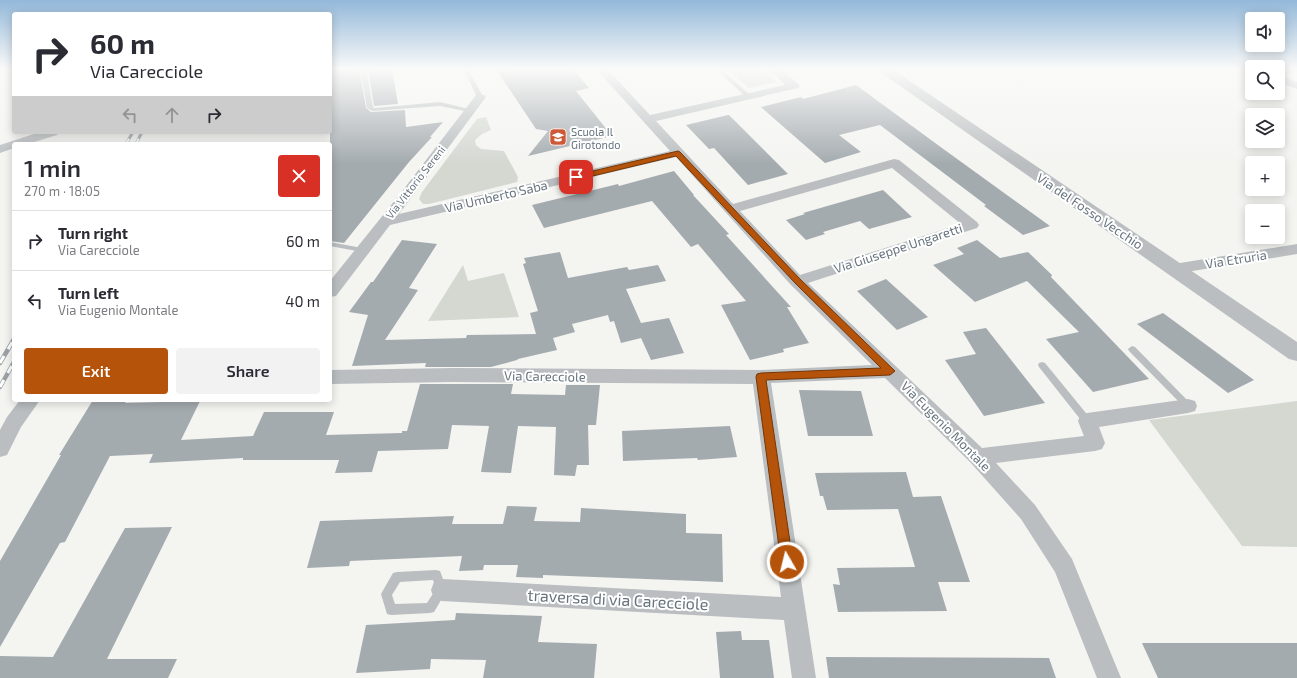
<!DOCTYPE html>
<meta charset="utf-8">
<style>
:root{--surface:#fff;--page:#f2f2f3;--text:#2b2b33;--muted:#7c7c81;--line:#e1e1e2;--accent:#b45309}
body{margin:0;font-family:"Exo 2",sans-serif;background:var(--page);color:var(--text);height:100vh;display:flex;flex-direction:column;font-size:15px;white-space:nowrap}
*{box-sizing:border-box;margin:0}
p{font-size:13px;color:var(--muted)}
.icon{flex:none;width:22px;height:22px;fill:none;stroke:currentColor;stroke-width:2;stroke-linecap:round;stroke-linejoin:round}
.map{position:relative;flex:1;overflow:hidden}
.details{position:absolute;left:12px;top:142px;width:320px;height:260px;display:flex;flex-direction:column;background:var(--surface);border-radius:4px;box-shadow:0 2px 10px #0003}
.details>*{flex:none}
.guide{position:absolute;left:12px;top:12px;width:320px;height:122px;border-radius:4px;box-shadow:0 2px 10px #0003;background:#fff;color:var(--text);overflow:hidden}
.tools{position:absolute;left:1245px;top:12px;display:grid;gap:8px}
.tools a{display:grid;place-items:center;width:40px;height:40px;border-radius:4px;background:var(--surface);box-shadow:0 2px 10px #0003;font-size:20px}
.pin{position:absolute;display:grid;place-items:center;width:34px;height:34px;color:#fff;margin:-17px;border-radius:8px;box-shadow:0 2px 6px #0006}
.me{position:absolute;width:44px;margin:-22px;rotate:352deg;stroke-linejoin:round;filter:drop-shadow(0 0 3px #0008)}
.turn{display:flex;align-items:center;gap:14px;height:84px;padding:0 12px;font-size:18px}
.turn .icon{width:52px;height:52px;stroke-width:2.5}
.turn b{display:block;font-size:28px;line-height:34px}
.lanes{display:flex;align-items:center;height:38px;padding:0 12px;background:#0003;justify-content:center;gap:20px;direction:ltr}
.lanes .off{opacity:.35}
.round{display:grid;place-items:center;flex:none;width:42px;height:42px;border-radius:4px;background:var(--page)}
.headline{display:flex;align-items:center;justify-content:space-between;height:68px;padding:0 12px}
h1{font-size:24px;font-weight:600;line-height:30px}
.primary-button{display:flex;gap:8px;margin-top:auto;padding:8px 12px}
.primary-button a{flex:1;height:46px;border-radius:4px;background:var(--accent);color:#fff;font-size:16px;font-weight:600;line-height:46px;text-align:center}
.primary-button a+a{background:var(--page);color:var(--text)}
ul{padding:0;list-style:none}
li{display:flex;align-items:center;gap:12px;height:60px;padding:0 12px;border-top:1px solid var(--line)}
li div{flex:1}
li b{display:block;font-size:15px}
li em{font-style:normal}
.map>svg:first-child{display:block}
.green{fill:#d4d8d1}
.building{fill:#a4abaf}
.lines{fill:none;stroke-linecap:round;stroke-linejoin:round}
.service{fill:#babec0;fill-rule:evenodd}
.minor{fill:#babec0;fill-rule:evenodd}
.tertiary{fill:#babec0;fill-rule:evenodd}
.rail-far1-casing{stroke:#9ca2a6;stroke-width:3}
.rail-casing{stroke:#9ca2a6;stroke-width:4.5}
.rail-far1{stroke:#fff;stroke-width:2;stroke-dasharray:6;stroke-linecap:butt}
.rail{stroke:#fff;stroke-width:3;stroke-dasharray:8;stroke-linecap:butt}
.route{fill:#b45309;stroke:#753606}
.labels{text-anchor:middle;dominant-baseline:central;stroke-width:4;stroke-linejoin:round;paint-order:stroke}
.far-poi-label{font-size:11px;fill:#67747e;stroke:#fff;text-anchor:start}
.far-street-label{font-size:11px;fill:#67747e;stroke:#fff}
.street-label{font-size:13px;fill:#67747e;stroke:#fff}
.near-street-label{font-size:16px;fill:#67747e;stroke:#fff}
</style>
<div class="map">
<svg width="1297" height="678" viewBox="0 0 1297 678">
<rect width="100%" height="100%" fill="#f4f4f1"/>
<g class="green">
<path d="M727,69H762L777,82L749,88Z"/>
<path d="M486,117L491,130L482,134L475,140L476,145L481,149L504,151L518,177L517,182L429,204H423L419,199L422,192L477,119Z"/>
<path d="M463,265L468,281L504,273L519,317L428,321Z"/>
<path d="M1297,401V547L1242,546L1149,420Z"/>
</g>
<g class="building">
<path d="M330,69H359L366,108L371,112L405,110L406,127L443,122L430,137H432L409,162L344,243L330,241Z"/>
<path d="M368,69H392L398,104L374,106Z"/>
<path d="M496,69H573L589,88L576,91L612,136L528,156L548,131L536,129Z"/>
<path d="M856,85L942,148L1050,226L1023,235L984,206L986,205L880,125L839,135L861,152L825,163L761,107L801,97L803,99Z"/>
<path d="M728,115H729L788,174L748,185L714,148L709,149L686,125Z"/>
<path d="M674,171L694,195H693L729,234L726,235L791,307H787L809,343L783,349L784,352L750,360L721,305L746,301L698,244L691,247L652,201L544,228L532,205L618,184L619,186Z"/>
<path d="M883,190L912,217L869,229L860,221L823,232L825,234L806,240L786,220L805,214L803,213Z"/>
<path d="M402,240L437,244L409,288L418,290L385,340L466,338L467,335L536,334L530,313L538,311L523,264L526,263L524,258L560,252L568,278L627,267L629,270L658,265L666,281L626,289L641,323L669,318L684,353L651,360L641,338L621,343L614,321L610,322L608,315L572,324L575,332L553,338L557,350L518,359L517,360L491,367H425L426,363L352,366L368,315L349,312L371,282H373Z"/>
<path d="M977,240L1000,258L1028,252L1052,275L1051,277L1149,379L1093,392L1046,339L1079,332L1027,281L975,302L933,265L964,254L957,248Z"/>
<path d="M886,279L928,317L897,330L857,291Z"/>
<path d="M1163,313L1254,380L1228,393L1137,324Z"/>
<path d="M986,328L1045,403L984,416L945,360L976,354L963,332Z"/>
<path d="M420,384H513L511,394L565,395L566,385H600L596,425H588L589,465H577L575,476L554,475L556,427L518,426L511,473L481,472L489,426L452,425L448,449L378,451L372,472L335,473L339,460H243V458L149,463L153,454L110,456L65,542L60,543L0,647V561L61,455H59L93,400H127L125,403L200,401L181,440L253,436L264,412H334L326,435L402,433V431H407Z"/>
<path d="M799,390L861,391L873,436H808Z"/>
<path d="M730,426L737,457L698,460L697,458L623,461L622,431Z"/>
<path d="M906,472L913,497L941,496L970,582H938L947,611L838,612L833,584L840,585L837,568L915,567L898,509L827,510L823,496H820L815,473Z"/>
<path d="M507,506L537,507L534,521L580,522L581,508L686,514V533L722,534L723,582L543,575V578L516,577L518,565H484L483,570L459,571L462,556L350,561L349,566L307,568L320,521L454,516L452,524H503Z"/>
<path d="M172,527L107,659H177L168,678H0V656L53,657L125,528Z"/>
<path d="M456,613L542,616L538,642L597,644L594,678H483L486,660L431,659L430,669L356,673L366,625L455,620Z"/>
<path d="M741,631L742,640H769L774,678H720L716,632Z"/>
<path d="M1142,643H1297V678H1158Z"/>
<path d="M826,657L1049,658L1056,678H829Z"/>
</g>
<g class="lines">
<g class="service">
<path d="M360,69H366L373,107L375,108L440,102L473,110L470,112L440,106L372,111L367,108Z"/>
<path d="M463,69H468L483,97L482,98L477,97Z"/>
<path d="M716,69H721L750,95V97H746Z"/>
<path d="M330,242L362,248L366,250L362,252L330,246Z"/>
<path d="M1132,346L1135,347L1191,404L1192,406L1191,408L1188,409L1185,408L1129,351L1128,349Z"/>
<path d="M1042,362L1045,363L1090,418L1091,421L1090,424L1087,425L1084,424L1039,367L1038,365L1039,363Z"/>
<path d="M436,570L440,571L447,590L434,612L430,613L391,615L387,614L381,594L393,573L397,572ZM433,580L436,589L427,603L395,604L392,595L400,582Z"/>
</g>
<g class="minor">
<path d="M596,69H607L650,115L785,85L769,69H781L798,84L800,86L798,88L656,121L733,204L894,159L899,160L977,222L979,225L977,228L808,283L982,448L1084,436L1078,421L1080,416L1087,413L1188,399L1195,401L1197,406L1195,411L1188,413L1099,427L1105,443L1102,449L1095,451L996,463L1035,505L1072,559L1121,678H1097L1055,572L1021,519L971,463L885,378L771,383L816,678H792L784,620L442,601L434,598L431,590L434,582L442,579L781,597L753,384L453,382L330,384V370L453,368L761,370L872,365L791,285L676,157L390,225L336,296L330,297V281L400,194L476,95H484L486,97L399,214L670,151ZM892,168L961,224L800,275L740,211Z"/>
<path d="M1278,75L1297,82V89L1278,82Z"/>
<path d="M40,132H59L57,135L28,144H14V148L0,153V145Z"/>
<path d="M1297,244V254L1174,274L1169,273L1166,269L1169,265L1174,264Z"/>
<path d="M20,400H40L21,427L7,455L0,457V430L7,417Z"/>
</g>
<path class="tertiary" d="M876,69H892L1297,342V361L1289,359Z"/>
<defs>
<g id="rail-far1">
<path d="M126,144L133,132"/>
<path d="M136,144L142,132"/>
</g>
<g id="rail">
<path d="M0,363L14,339"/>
<path d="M0,387L14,362"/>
</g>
</defs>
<use href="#rail-far1" class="rail-far1-casing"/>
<use href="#rail" class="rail-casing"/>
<use href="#rail-far1" class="rail-far1"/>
<use href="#rail" class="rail"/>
</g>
<linearGradient id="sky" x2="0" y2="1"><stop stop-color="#93b8d9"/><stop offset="0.42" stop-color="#fafaf9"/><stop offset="1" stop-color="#fafaf9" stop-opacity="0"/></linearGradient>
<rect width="1297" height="164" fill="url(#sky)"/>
<path class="route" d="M678,151L680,152L800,279L895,371L890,375L766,380L793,562L791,566L787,568L783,566L781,562L756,377L757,374L761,373L881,368L795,283L676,156L576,180L573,177L576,175Z"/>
<defs>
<symbol id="school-square" viewBox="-11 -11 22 22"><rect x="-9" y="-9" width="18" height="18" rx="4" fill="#cd5938" stroke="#fff"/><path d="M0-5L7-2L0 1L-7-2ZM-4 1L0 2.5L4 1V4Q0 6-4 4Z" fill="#fff"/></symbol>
</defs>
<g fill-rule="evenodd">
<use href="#school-square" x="548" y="127" width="20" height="20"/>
</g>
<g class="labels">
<g class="far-poi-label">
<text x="571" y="131">Scuola Il<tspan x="571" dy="13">Girotondo</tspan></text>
</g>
<g class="far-street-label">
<text transform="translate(415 182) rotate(-52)">Via Vittorio Sereni</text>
</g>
<g class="street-label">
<text transform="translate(496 196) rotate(-13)">Via Umberto Saba</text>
<text transform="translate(1090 211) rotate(34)">Via del Fosso Vecchio</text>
<text transform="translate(898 248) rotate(-18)">Via Giuseppe Ungaretti</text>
<text transform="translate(1236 259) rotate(-9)">Via Etruria</text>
<text transform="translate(545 376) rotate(1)">Via Carecciole</text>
<text transform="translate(946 426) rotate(45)">Via Eugenio Montale</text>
</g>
<g class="near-street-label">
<text transform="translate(618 599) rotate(3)">traversa di via Carecciole</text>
</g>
</g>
</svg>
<div class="tools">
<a><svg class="icon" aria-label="sound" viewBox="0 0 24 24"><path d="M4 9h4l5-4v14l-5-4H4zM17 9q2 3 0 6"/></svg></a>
<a><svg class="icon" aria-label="search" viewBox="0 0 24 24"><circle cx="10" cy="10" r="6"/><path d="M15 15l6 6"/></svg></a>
<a><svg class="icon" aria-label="layers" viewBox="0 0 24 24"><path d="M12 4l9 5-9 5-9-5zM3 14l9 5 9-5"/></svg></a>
<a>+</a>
<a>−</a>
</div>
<div class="pin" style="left:576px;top:177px;background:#d93025"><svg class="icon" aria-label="arrive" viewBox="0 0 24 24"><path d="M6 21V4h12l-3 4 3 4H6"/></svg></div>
<svg class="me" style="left:787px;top:562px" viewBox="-20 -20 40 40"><circle r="17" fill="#b45309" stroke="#fff" stroke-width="3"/><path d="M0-11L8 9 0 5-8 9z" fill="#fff"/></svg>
<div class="guide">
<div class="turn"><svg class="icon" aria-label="right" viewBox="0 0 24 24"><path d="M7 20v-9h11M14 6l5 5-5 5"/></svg><div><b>60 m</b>Via Carecciole</div></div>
<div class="lanes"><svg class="icon off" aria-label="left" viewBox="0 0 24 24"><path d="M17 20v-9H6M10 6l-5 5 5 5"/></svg><svg class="icon off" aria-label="ahead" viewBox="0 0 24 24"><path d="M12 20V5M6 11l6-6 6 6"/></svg><svg class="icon" aria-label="right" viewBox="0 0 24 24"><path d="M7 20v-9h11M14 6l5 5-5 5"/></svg></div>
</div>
<section class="details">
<div class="headline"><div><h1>1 min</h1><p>270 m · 18:05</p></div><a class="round" style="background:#d93025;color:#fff"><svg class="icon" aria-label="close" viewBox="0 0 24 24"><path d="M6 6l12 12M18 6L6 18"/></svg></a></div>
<ul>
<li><svg class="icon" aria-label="right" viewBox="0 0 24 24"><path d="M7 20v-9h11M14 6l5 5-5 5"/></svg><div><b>Turn right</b><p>Via Carecciole</p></div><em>60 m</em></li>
<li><svg class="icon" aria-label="left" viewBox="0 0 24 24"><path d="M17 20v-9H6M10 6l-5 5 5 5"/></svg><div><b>Turn left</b><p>Via Eugenio Montale</p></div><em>40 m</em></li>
</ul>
<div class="primary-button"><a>Exit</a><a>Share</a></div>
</section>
</div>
